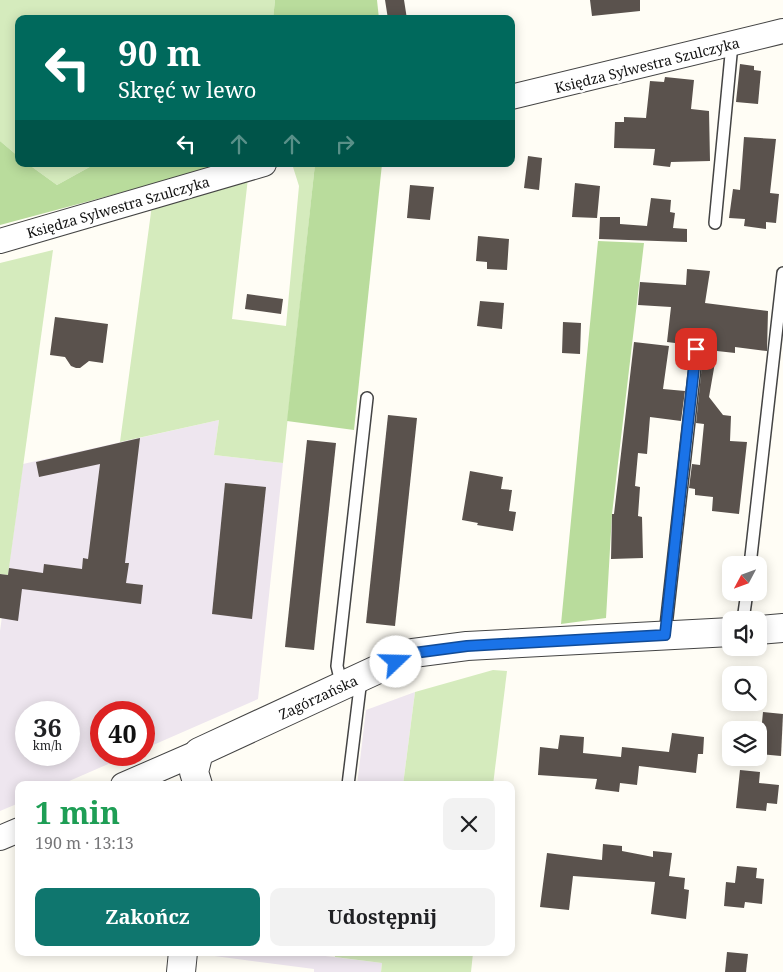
<!DOCTYPE html>
<html lang="pl">
<meta charset="utf-8">
<style>
:root{--surface:#fff;--page:#f2f2f2;--text:#202124;--muted:#757577;--accent:#0f766e}
body{margin:0;font-family:"Noto Serif",serif;background:var(--page);color:var(--text);height:100vh;display:flex;flex-direction:column;font-size:19px;white-space:nowrap}
*{box-sizing:border-box;margin:0}
p{font-size:16px;color:var(--muted)}
.icon{flex:none;width:28px;height:28px;fill:none;stroke:currentColor;stroke-width:2;stroke-linecap:round;stroke-linejoin:round}
.map{position:relative;flex:1;overflow:hidden}
.side{position:absolute;left:15px;top:781px;width:500px;height:175px;display:flex;flex-direction:column;background:var(--surface);border-radius:10px;box-shadow:0 2px 12px #0003}
.side>*{flex:none}
.top-card{position:absolute;left:15px;top:15px;width:500px;height:152px;border-radius:10px;box-shadow:0 2px 12px #0003;background:#00695c;color:#fff;overflow:hidden}
.needle{width:32px;rotate:229deg}
.controls{position:absolute;left:722px;top:556px;display:grid;gap:10px}
.controls a{display:grid;place-items:center;width:45px;height:45px;border-radius:10px;background:var(--surface);box-shadow:0 2px 12px #0003;font-size:25px}
.speed{position:absolute;left:15px;top:701px;display:flex;gap:10px;font-size:25px;font-weight:700;text-align:center}
.speed>*{display:grid;place-content:center;width:65px;height:65px;border-radius:50%;background:var(--surface);box-shadow:0 2px 12px #0003;line-height:1}
.speed small{font-size:12px;font-weight:400}
.speed .limit{border:8px solid #d22;background:#fff;color:#111}
.pin{position:absolute;display:grid;place-items:center;width:42px;height:42px;color:#fff;margin:-21px;border-radius:10px;box-shadow:0 2px 8px #0006}
.me{position:absolute;width:55px;margin:-28px;rotate:69deg;stroke-linejoin:round;filter:drop-shadow(0 0 4px #0008)}
.turn{display:flex;align-items:center;gap:18px;height:105px;padding:0 20px;font-size:22px}
.turn .icon{width:65px;height:65px;stroke-width:2.5}
.turn b{display:block;font-size:35px;line-height:42px}
.lanes{display:flex;align-items:center;height:48px;padding:0 20px;background:#0003;justify-content:center;gap:25px;direction:ltr}
.lanes .off{opacity:.35}
.round{display:grid;place-items:center;flex:none;width:52px;height:52px;border-radius:10px;background:var(--page)}
.overview{display:flex;align-items:center;justify-content:space-between;height:85px;padding:0 20px}
h1{font-size:30px;font-weight:700;line-height:38px;color:#1e9e55}
.button{display:flex;gap:10px;margin-top:auto;padding:10px 20px}
.button a{flex:1;height:58px;border-radius:10px;background:var(--accent);color:#fff;font-size:20px;font-weight:700;line-height:58px;text-align:center}
.button a+a{background:var(--page);color:var(--text)}
.map>svg:first-child{display:block}
.industrial{fill:#eee6ef;fill-rule:evenodd}
.green{fill:#d5ebbd}
.forest{fill:#b9dc9c}
.building{fill:#5a524d}
.lines{fill:none;stroke-linecap:round;stroke-linejoin:round}
.service-casing{stroke:#444;stroke-width:14}
.minor-casing{stroke:#444;stroke-width:26}
.tertiary-casing{stroke:#444;stroke-width:30}
.service{stroke:#fff;stroke-width:11}
.minor{stroke:#fff;stroke-width:24}
.tertiary{stroke:#fff;stroke-width:28}
.route-casing{stroke:#114b97;stroke-width:12}
.route{stroke:#1a73e8;stroke-width:9}
.labels{text-anchor:middle;dominant-baseline:central;stroke-width:5;stroke-linejoin:round;paint-order:stroke}
.street-label{font-size:14px;fill:#111;stroke:#fff}
</style>
<div class="map">
<svg width="783" height="972" viewBox="0 0 783 972">
<rect width="100%" height="100%" fill="#fffdf5"/>
<g class="industrial">
<path d="M219,420L214,455L283,463L258,699L144,749V712H101V755H129L60,785H19V803L0,811V631L23,464ZM26,712H69V755H26Z"/>
<path d="M415,692L403,785H357L366,710Z"/>
<path d="M208,952H317V955L382,963L381,972H314V969L207,955Z"/>
</g>
<g class="green">
<path d="M0,0H275L273,19H19V157L0,141Z"/>
<path d="M28,164H95L57,185Z"/>
<path d="M306,164H315L283,463L214,455L219,420L120,442L152,205L248,178L232,319L286,326L299,186L293,167Z"/>
<path d="M53,250L8,575L0,574V263Z"/>
<path d="M493,670L507,671L493,785H403L415,692Z"/>
<path d="M335,953L473,952V953L471,972H381L382,963L335,957Z"/>
</g>
<g class="forest">
<path d="M275,0H377L379,19H273Z"/>
<path d="M0,141L19,157V164H28L57,185L95,164H228L0,225Z"/>
<path d="M315,164H382L354,430L287,421Z"/>
<path d="M598,241L644,243L612,514L606,618L561,624Z"/>
</g>
<g class="building">
<path d="M385,0H404L407,19H388Z"/>
<path d="M590,0H640V11L592,16Z"/>
<path d="M740,64L754,66V70L761,71L758,104L736,102Z"/>
<path d="M665,77L694,80L691,109L709,111L710,161L671,162L670,167L653,165L655,149L614,148L615,122H624V117L646,118L650,81L664,82Z"/>
<path d="M744,137L776,139L770,193L779,194L776,223L766,222V229L744,226L745,219L729,218L733,189L740,190Z"/>
<path d="M528,156L542,158L539,190L524,188Z"/>
<path d="M575,183L600,186L597,218L572,217Z"/>
<path d="M410,185L434,187L430,220L407,218Z"/>
<path d="M651,198L671,200L670,212L675,213L673,228L687,229V242L599,239L600,217H620V224L647,226Z"/>
<path d="M478,236L509,239L507,270L487,269V262L476,261Z"/>
<path d="M687,269L710,271L705,303L768,311L767,351L735,347V353L717,351L709,397L723,415L731,416L730,441L747,442L739,514L712,511L713,497L695,495V489L689,488L692,464L700,465L704,424L696,423L704,346L697,342L691,345L667,342L671,307L638,305L640,282L686,285Z"/>
<path d="M247,294L283,299L281,314L245,309Z"/>
<path d="M480,301L504,303L502,329L477,326Z"/>
<path d="M55,317L108,324L103,363L89,361L80,368H76L71,366L65,357L50,355Z"/>
<path d="M563,322L581,323L580,354L562,353Z"/>
<path d="M634,342L669,346L663,389L685,391L681,421L650,417L647,454L638,453L635,486L640,487L638,516L642,517L643,558L611,559L612,514H614Z"/>
<path d="M388,415L417,418L395,626L366,623Z"/>
<path d="M140,438L125,563H129L126,583L143,585L141,604L22,589L18,621L0,618V574L8,575L9,568L43,573L44,564L82,569L83,558L88,559L100,464L39,477L36,462Z"/>
<path d="M307,440L336,443L314,650L285,647Z"/>
<path d="M470,471L503,477L501,489L512,490L509,511L516,512L513,531L477,525L478,523L462,520Z"/>
<path d="M225,483L266,487L252,619L212,614Z"/>
<path d="M763,712L783,714L781,756L759,754Z"/>
<path d="M672,733L704,737L703,754H698L696,773L639,766L637,785L620,783L619,792L595,789L597,779L538,775L540,747L558,749L560,735L584,737L583,753L621,757L622,747L669,752Z"/>
<path d="M740,770L760,772L759,783L779,785L777,804L767,803L766,811L736,808Z"/>
<path d="M603,844L622,846V851L653,857V851L672,853L669,876L685,878L684,889L689,890L686,919L651,914L655,882L573,876L569,910L540,907L547,853L602,860Z"/>
<path d="M737,866L757,868L756,878L764,879L762,904L745,902L744,908L724,906L726,882L735,883Z"/>
<path d="M727,952L748,954L746,972H725Z"/>
</g>
<g class="lines">
<defs>
<g id="service">
<path d="M715,223L732,44"/>
<path d="M750,565L783,273"/>
<path d="M743,620L747,592"/>
<path d="M665,635L697,349"/>
<path d="M342,687L337,666L367,398"/>
<path d="M348,785L361,679"/>
</g>
<g id="minor">
<path d="M511,97L783,31"/>
<path d="M0,241L264,164"/>
<path d="M123,785L199,752"/>
<path d="M0,838L19,830"/>
</g>
<g id="tertiary">
<path d="M759,630L783,628"/>
<path d="M198,785L194,772L199,752L413,653L467,646L731,632"/>
<path d="M181,972L183,952"/>
</g>
</defs>
<use href="#service" class="service-casing"/>
<use href="#minor" class="minor-casing"/>
<use href="#tertiary" class="tertiary-casing"/>
<use href="#service" class="service"/>
<use href="#minor" class="minor"/>
<use href="#tertiary" class="tertiary"/>
</g>
<g class="lines">
<defs>
<path id="route" d="M396,662L414,653L467,646L665,635L696,349"/>
</defs>
<use href="#route" class="route-casing"/>
<use href="#route" class="route"/>
</g>
<g class="labels">
<g class="street-label">
<text transform="translate(647 65) rotate(-14)">Księdza Sylwestra Szulczyka</text>
<text transform="translate(118 207) rotate(-16)">Księdza Sylwestra Szulczyka</text>
<text transform="translate(318 697) rotate(-25)">Zagórzańska</text>
</g>
</g>
</svg>
<div class="controls">
<a><svg class="needle" viewBox="-14 -14 28 28"><path d="M0-13l5 13h-10z" fill="#e53935"/><path d="M0 13l5-13h-10z" fill="#757577"/></svg></a>
<a><svg class="icon" aria-label="sound" viewBox="0 0 24 24"><path d="M4 9h4l5-4v14l-5-4H4zM17 9q2 3 0 6"/></svg></a>
<a><svg class="icon" aria-label="search" viewBox="0 0 24 24"><circle cx="10" cy="10" r="6"/><path d="M15 15l6 6"/></svg></a>
<a><svg class="icon" aria-label="layers" viewBox="0 0 24 24"><path d="M12 4l9 5-9 5-9-5zM3 14l9 5 9-5"/></svg></a>
</div>
<div class="speed"><div>36<small>km/h</small></div><div class="limit">40</div></div>
<div class="pin" style="left:696px;top:349px;background:#d93025"><svg class="icon" aria-label="arrive" viewBox="0 0 24 24"><path d="M6 21V4h12l-3 4 3 4H6"/></svg></div>
<svg class="me" style="left:396px;top:662px" viewBox="-20 -20 40 40"><circle r="19" fill="#fff"/><path d="M0-13L10 11 0 6-10 11z" fill="#1a73e8"/></svg>
<div class="top-card">
<div class="turn"><svg class="icon" aria-label="left" viewBox="0 0 24 24"><path d="M17 20v-9H6M10 6l-5 5 5 5"/></svg><div><b>90 m</b>Skręć w lewo</div></div>
<div class="lanes"><svg class="icon" aria-label="left" viewBox="0 0 24 24"><path d="M17 20v-9H6M10 6l-5 5 5 5"/></svg><svg class="icon off" aria-label="ahead" viewBox="0 0 24 24"><path d="M12 20V5M6 11l6-6 6 6"/></svg><svg class="icon off" aria-label="ahead" viewBox="0 0 24 24"><path d="M12 20V5M6 11l6-6 6 6"/></svg><svg class="icon off" aria-label="right" viewBox="0 0 24 24"><path d="M7 20v-9h11M14 6l5 5-5 5"/></svg></div>
</div>
<section class="side">
<div class="overview"><div><h1>1 min</h1><p>190 m · 13:13</p></div><a class="round"><svg class="icon" aria-label="close" viewBox="0 0 24 24"><path d="M6 6l12 12M18 6L6 18"/></svg></a></div>
<div class="button"><a>Zakończ</a><a>Udostępnij</a></div>
</section>
</div>
